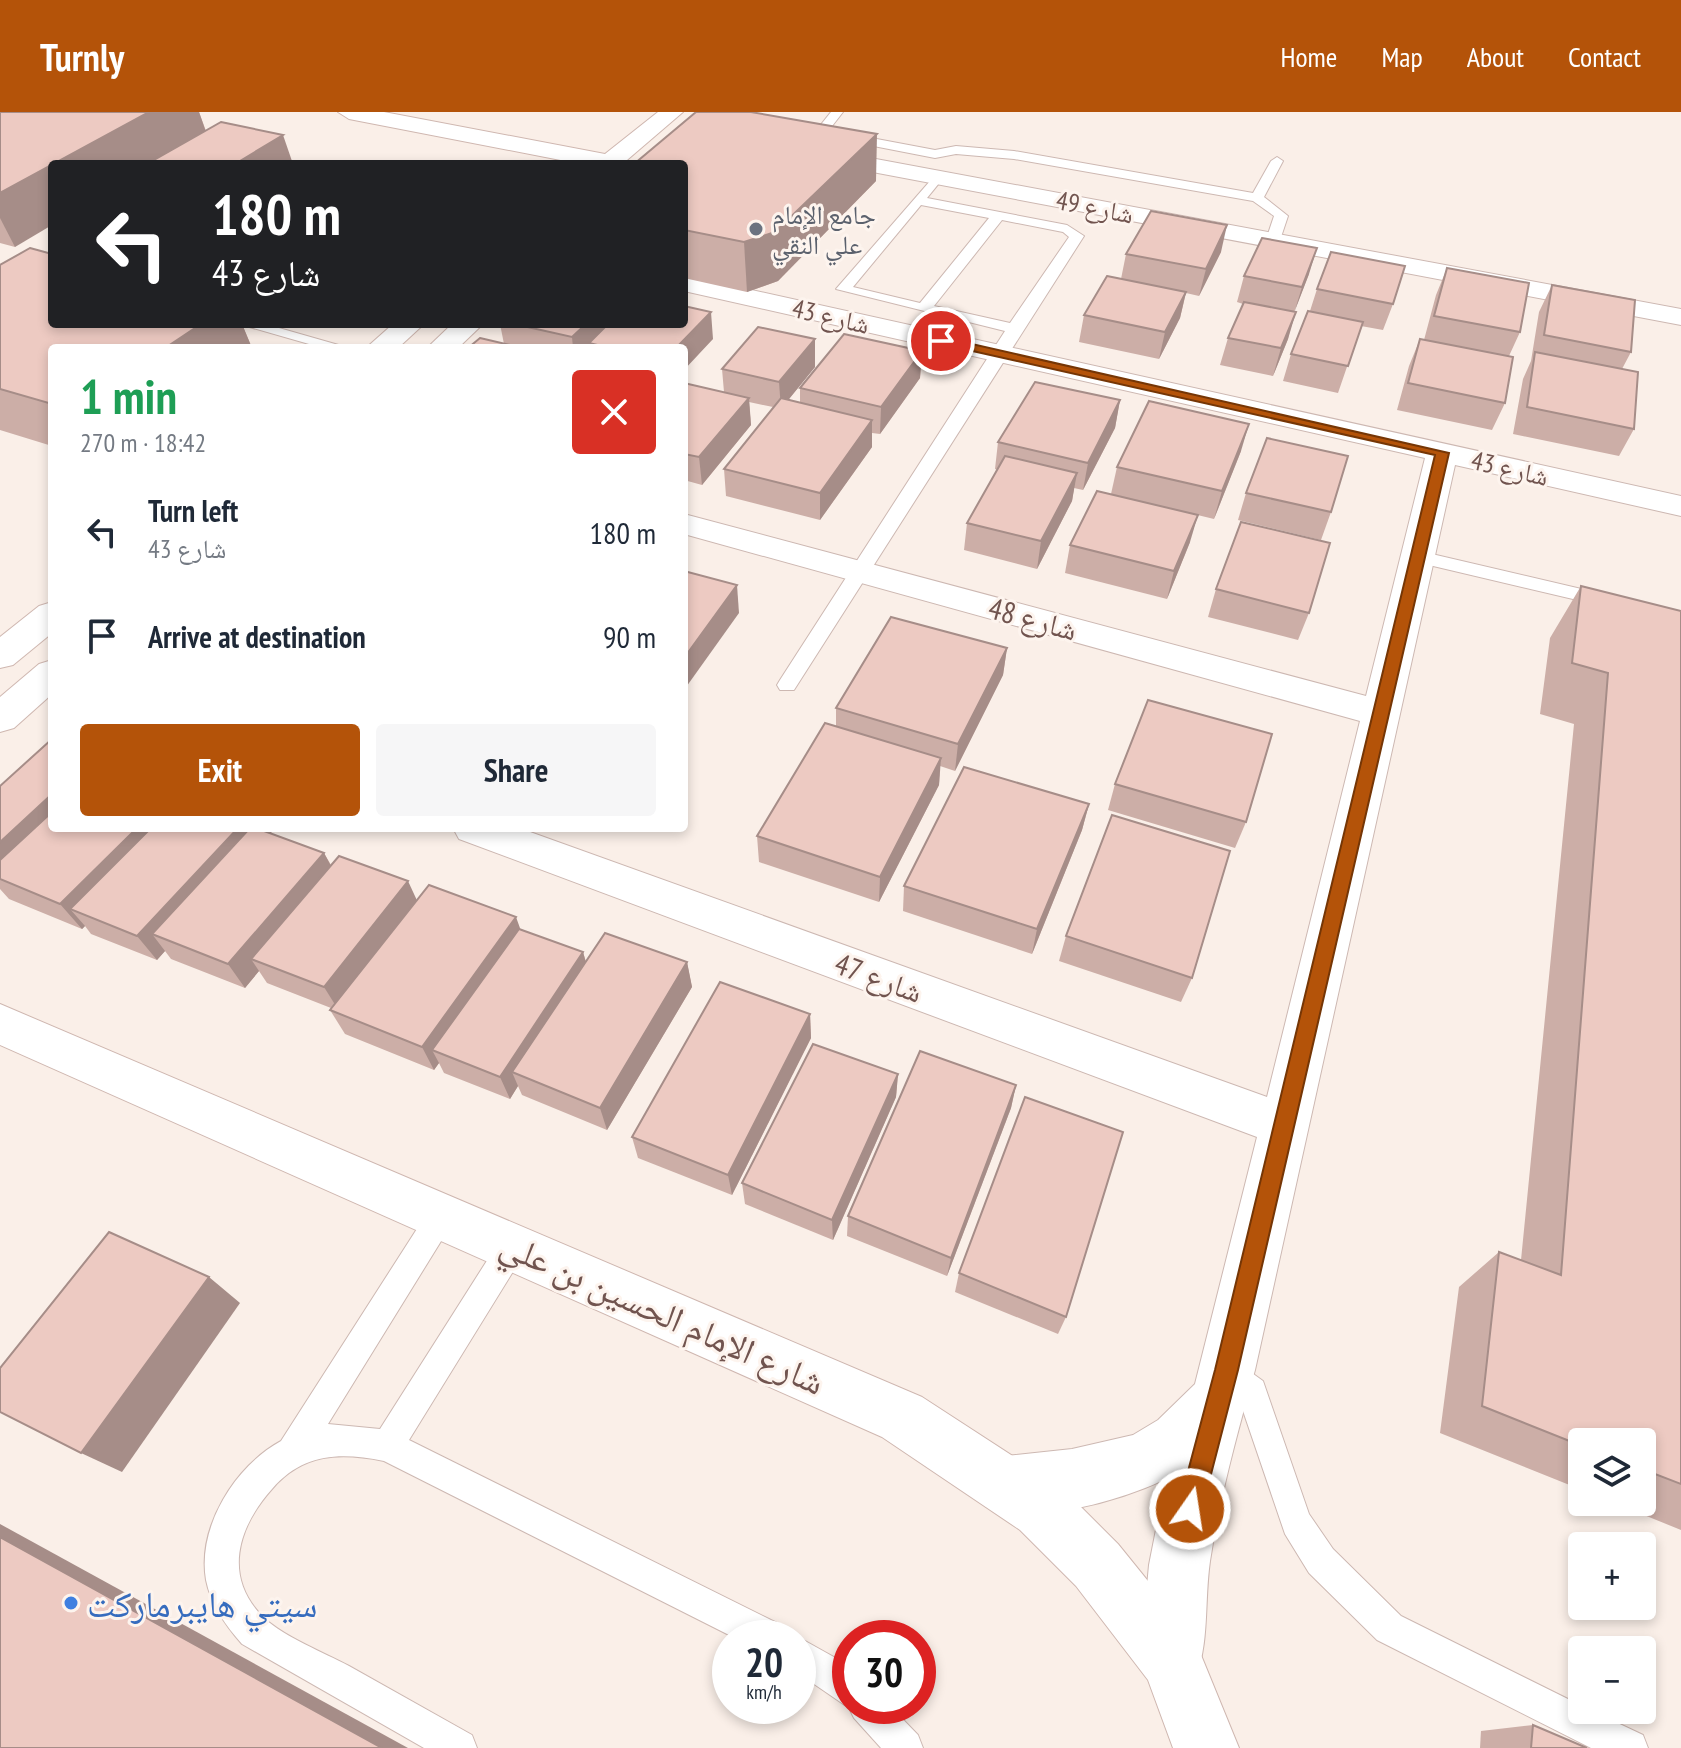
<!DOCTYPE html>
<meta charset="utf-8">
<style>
:root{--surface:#fff;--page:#f6f6f7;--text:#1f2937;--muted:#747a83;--accent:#b45309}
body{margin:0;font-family:"PT Sans Narrow","Noto Naskh Arabic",sans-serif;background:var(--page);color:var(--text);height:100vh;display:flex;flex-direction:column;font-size:30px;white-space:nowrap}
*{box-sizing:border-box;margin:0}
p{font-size:26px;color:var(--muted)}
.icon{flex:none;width:44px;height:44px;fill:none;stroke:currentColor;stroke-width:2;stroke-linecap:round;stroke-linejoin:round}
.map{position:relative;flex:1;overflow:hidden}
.sheet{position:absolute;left:48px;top:232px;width:640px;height:488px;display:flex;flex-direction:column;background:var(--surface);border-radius:8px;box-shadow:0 4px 12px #0003}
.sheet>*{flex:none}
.top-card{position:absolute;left:48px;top:48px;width:640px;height:168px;border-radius:8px;box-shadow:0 4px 12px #0003;background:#202124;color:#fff;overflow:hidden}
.controls{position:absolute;left:1568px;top:1316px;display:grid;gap:16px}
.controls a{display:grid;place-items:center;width:88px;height:88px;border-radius:8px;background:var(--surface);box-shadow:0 4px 12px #0003;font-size:40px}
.speed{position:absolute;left:712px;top:1508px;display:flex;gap:16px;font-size:40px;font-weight:700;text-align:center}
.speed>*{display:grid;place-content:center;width:104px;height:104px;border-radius:50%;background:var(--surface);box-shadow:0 4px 12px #0003;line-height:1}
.speed small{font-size:20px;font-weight:400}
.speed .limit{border:12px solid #d22;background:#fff;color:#111}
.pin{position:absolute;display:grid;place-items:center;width:68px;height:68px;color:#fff;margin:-34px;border:4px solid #fff;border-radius:50%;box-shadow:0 2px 8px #0007}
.me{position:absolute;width:88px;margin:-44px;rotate:13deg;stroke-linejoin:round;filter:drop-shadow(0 0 6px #0008)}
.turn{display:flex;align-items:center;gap:28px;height:168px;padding:0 32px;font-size:36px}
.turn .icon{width:104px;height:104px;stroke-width:2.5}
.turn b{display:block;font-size:56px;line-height:68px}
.round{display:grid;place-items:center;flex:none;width:84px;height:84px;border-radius:8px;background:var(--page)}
.summary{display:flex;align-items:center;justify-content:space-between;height:136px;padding:0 32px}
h1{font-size:48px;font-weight:700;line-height:60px;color:#1e9e55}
.cta{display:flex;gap:16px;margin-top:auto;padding:16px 32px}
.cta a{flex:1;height:92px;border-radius:8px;background:var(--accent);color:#fff;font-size:32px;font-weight:700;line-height:92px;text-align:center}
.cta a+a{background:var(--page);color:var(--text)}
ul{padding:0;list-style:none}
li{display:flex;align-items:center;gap:24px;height:104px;padding:0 32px}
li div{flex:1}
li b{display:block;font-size:30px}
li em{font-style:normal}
header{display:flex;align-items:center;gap:48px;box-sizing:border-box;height:112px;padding:0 40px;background:var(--accent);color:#fff}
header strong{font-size:38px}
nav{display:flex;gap:44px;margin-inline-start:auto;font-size:28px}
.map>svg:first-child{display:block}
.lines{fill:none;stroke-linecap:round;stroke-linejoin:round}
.lane-casing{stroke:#cdb8b2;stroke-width:2}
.street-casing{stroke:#cdb8b2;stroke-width:2}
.secondary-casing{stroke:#cfb7b0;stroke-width:2}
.lane{fill:#fff;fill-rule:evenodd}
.street{fill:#fff;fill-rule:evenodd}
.secondary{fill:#fff;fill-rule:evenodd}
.wall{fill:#ccaea7}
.shaded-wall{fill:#a68d88}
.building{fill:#edcac2;stroke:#a68d88;stroke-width:2}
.route{fill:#b45309;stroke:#753606;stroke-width:2}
.worship-dot{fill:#6b7280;stroke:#fdf4ee;stroke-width:3}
.shop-dot{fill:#3f7fe0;stroke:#fdf4ee;stroke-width:3}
.labels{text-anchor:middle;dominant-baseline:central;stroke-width:6;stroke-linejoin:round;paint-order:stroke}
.far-street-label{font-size:26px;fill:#71544f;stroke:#fdf4ee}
.far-worship-label{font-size:26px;fill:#5b616d;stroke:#fdf4ee;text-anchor:start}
.street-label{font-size:30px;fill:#71544f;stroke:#fdf4ee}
.near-street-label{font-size:36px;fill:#71544f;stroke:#fdf4ee}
.near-shop-label{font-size:36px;fill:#366cbe;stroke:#fdf4ee;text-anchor:start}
</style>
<header>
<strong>Turnly</strong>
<nav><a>Home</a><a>Map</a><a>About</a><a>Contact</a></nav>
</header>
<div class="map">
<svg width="1681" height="1636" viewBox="0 0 1681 1636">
<rect width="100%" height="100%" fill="#faefe8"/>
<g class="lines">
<defs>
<g id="lane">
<path d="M831,0H843L829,18L935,38L956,34L1014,39L1253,81L1271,49L1277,45L1283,49L1264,85L1288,104L1280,128L1273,132L1266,128L1274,104L1253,89L1014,47L956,42L935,46L817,23L815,20Z"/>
<path d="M937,61L944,65L927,86L1067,113L1084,124L794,578H780L777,573L780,568L1005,219L836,177ZM921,93L989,106L920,191L853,175ZM1002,108L1063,120L1069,125L1010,211L934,194Z"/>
<path d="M239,212H265L349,236H323Z"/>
<path d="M1419,439L1607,483L1617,489L1607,495L1412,449L1410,445Z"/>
<path d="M441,1091L451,1095L455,1104L451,1113L328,1312L380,1317L502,1125L512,1121L522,1125L526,1135L522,1145L409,1328L783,1514L788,1526H735L384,1349C340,1340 303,1341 272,1377C238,1415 222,1465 264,1506C286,1526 323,1540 349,1554C390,1577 431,1600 472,1623L477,1636H424L242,1532C226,1514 211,1493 206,1468C197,1415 235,1354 281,1329L431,1095Z"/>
<path d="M1227,1243L1263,1269L1309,1402L1333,1437L1401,1504L1582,1594V1598H1590L1643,1623L1648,1636H1591L1377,1528L1309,1461L1285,1422L1240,1290L1216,1269L1212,1258L1216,1247Z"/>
<path d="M798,1525L850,1554V1594H890L918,1623L923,1636H881L854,1606L849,1596L798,1561V1526H795Z"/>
</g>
<g id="street">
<path d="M817,36L1681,197V213L809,48L805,43Z"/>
<path d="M684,163L1681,384V404L1455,353L1255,1258C1237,1322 1220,1384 1210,1449C1204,1490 1210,1532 1194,1570L1172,1580L1150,1570L1140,1548L1149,1453L1166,1367C1119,1389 1034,1414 985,1394L977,1373L985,1352L1006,1344L1072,1337L1133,1323L1158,1308L1195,1272L1257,1025L459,727L453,716H519L1267,985L1360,609L684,422V402L1366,584L1425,346L684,179Z"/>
</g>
<g id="secondary">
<path d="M338,0H384L605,42L658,0H683L627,48L630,52H581L349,7Z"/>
<path d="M393,212H424L398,236H366Z"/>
<path d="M452,212H483L458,236H427Z"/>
<path d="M52,490V521L13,553L0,556V525L39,494Z"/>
<path d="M52,548V582L14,616L0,620V585L39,552Z"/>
<path d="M0,892L922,1285L1062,1376L1118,1432L1194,1526L1239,1636H1173L1148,1568L1076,1474L1020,1418L882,1325L0,933Z"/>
</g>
</defs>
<use href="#lane" class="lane-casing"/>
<use href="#street" class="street-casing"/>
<use href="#secondary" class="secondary-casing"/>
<use href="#lane" class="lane"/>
<use href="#street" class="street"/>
<use href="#secondary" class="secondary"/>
</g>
<g class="wall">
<path d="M0,0H199L206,19L283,23L52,52L15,135L0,131Z"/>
<path d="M684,52L876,69L778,169L747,180L684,166Z"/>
<path d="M1221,140L1199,184L1186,181L1180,206L1159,247L1079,230L1084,203L1121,167L1126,142Z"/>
<path d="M0,153L52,212H242L252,236H52V334L0,318Z"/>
<path d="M1447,156L1520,220L1509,244L1505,291L1492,318L1397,298L1409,254L1420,227L1424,228L1436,183Z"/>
<path d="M1309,162L1294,200L1288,227L1273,264L1220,253L1228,226L1243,192L1237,190L1244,164Z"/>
<path d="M1552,173L1631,240L1622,257L1634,317L1619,344L1513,322L1523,267L1531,249L1539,200Z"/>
<path d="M1317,177L1393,192L1383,218L1361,214L1338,281L1283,269L1291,242L1310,199Z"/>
<path d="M500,212H684L713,227L684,236H468L504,232Z"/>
<path d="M922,239L920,266L880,322L872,321V335L820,408L726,384L724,357L773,295L749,290L751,313L702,373L684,368V271L724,280L722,257L815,255L788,288L800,291V276Z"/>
<path d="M1120,288L1115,316L1083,378L1074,376L1072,389L1037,457L964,438L967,411L998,358L995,357L998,330Z"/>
<path d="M1241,339L1214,407L1111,382L1117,355Z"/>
<path d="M1246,381L1331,400L1321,428L1238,408Z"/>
<path d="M1190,430L1167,487L1065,461L1070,433Z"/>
<path d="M1581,474L1681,499V1418L1612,1390H1642V1330H1582V1378L1440,1321L1459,1175L1499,1140L1521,1148L1574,612L1540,602L1550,526Z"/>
<path d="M1216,477L1309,501L1298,528L1208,505Z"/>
<path d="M1007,536L1003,563L955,659L940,654L939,673L879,790L759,750L757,724L836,615V596Z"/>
<path d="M1115,672L1246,710L1235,736L1108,698Z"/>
<path d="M0,674L52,716H269L272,722L324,741L331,753L417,788L520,818L583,840L586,850H687L692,875L607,1018L522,983L518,974L510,987L444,961L439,951L434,958L345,922L330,898L331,896L267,871L259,859L245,876L171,847L165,839L157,848L91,822L85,814L82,817L9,787L0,777Z"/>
<path d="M1089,692L1082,718L1032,842L903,799L904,774Z"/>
<path d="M1066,824L1192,866L1181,890L1059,849Z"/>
<path d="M810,902L811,926L732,1083L638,1046L632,1025Z"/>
<path d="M898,962L896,985L833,1128L745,1092L742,1071Z"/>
<path d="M1016,973L1011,996L947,1164L847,1124L848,1104Z"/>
<path d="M959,1161L1066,1205L1058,1222L955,1180Z"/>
<path d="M1533,1613L1587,1636H1480L1481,1619Z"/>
</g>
<g class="shaded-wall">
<path d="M149,0H199L207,23L158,52H53Z"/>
<path d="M877,22L876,69L778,169L747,180L744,130Z"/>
<path d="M283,23L293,52H235Z"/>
<path d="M52,53V113L15,135L0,106V81Z"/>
<path d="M1227,113L1221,140L1199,184L1206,157Z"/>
<path d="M1317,136L1309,162L1294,201L1302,175Z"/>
<path d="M1186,180L1180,206L1159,247L1165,220Z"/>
<path d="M711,200L713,227L684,258V236H676Z"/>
<path d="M1296,200L1288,227L1273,264L1281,236Z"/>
<path d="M201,212H242L252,236H165Z"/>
<path d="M586,212H618L589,231V236H573L572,225Z"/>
<path d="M815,227V255L781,297L779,270Z"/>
<path d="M922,239L920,266L880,322L881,295Z"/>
<path d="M749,286L751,313L702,373L699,345Z"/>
<path d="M1120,288L1115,316L1083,378L1088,351Z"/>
<path d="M872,308V335L820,408V381Z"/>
<path d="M1249,312L1241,339L1214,407L1222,379Z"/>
<path d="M1077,361L1072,389L1037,457L1041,429Z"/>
<path d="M1198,403L1190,430L1167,487L1174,459Z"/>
<path d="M737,473L739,501L684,578V546Z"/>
<path d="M1007,536L1003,563L955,659L958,632Z"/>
<path d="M941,646L939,673L879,790L880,765Z"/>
<path d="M52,682V716L0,767V730Z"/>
<path d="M1089,692L1082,718L1032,842L1037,817Z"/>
<path d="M137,716H181L70,797L85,814L82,817L60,792Z"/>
<path d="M238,716H269L272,722L152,822L165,839L157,848L137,824Z"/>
<path d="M324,741L338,767L251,847L259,859L245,876L228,852Z"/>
<path d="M408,769L420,795L339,899L324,875Z"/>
<path d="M516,805L525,830L432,938L439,951L434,958L422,935Z"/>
<path d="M583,840L590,865L512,960L518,974L510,987L500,965Z"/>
<path d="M687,850L692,875L607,1018L600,996Z"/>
<path d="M810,902L811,926L732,1083L728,1063Z"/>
<path d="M898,962L896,985L833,1128L832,1108Z"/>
<path d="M1016,973L1011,996L947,1164L951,1146Z"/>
<path d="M209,1165L240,1191L122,1360L81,1341Z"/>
<path d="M0,1412L408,1636H382L0,1425Z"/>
</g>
<g class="building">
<path d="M0,0H149L0,81Z"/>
<path d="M696,0H751L877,22L775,120L744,130L684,118V52H634Z"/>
<path d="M221,10L283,23L235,52H147Z"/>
<path d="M1151,99L1227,113L1206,157L1126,142Z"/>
<path d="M1262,126L1317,136L1302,175L1244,164Z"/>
<path d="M30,136L52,142V212H201L165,236H52V292L0,277V153Z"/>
<path d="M1331,140L1405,154L1393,192L1317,177Z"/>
<path d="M1447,156L1529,171L1520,220L1434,204Z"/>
<path d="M1107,164L1186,180L1165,220L1084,203Z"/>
<path d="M1552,173L1635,188L1631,240L1544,223Z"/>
<path d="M1244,190L1296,200L1281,236L1228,226Z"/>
<path d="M684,194L711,200L676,236H610L589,231L608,212H684Z"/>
<path d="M1308,199L1363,210L1348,254L1291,242Z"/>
<path d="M514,212H586L572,225Z"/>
<path d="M758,215L815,227L779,270L722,257Z"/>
<path d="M844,222L922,239L881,295L800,276Z"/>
<path d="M480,226L523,236H468Z"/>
<path d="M1420,227L1513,245L1505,291L1408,271Z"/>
<path d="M1535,240L1638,260L1634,317L1527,295Z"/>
<path d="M1035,270L1120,288L1088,351L998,330Z"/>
<path d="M684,271L749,286L699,345L684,342Z"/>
<path d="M781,286L872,308L820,381L724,357Z"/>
<path d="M1149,289L1249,312L1222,379L1117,355Z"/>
<path d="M1267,326L1348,344L1331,400L1246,381Z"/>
<path d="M1005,344L1077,361L1041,429L967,411Z"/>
<path d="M1097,379L1198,403L1174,459L1070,433Z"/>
<path d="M1241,410L1330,431L1309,501L1216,477Z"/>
<path d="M684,459L737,473L684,546Z"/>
<path d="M1581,474L1681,499V1372L1642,1357V1330H1582V1334L1482,1294L1499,1140L1561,1163L1608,561L1572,551Z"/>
<path d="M891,505L1007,536L958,632L836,596Z"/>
<path d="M1148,588L1272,622L1246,710L1115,672Z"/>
<path d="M825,611L941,646L880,765L757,724Z"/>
<path d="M52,627V682L0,730V674Z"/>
<path d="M964,655L1089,692L1037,817L904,774Z"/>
<path d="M52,700V716H137L60,792L0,767V748Z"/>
<path d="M1112,703L1230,739L1192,866L1066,824Z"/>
<path d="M151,716H238L137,824L70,797Z"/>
<path d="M250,716H256L324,741L228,852L152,822Z"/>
<path d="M339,744L408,769L324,875L251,847Z"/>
<path d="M429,773L516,805L422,935L330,898Z"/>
<path d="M519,817L583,840L500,965L432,938Z"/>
<path d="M605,821L687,850L600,996L512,960Z"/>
<path d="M720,870L810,902L728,1063L632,1025Z"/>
<path d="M813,932L898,962L832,1108L742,1071Z"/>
<path d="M920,939L1016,973L951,1146L848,1104Z"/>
<path d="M1025,985L1123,1020L1066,1205L959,1161Z"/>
<path d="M109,1120L209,1165L81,1341L0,1300V1256Z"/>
<path d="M0,1425L382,1636H0Z"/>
<path d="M1533,1613L1587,1636H1531Z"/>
</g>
<path class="route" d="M941,225L1449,341L1238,1258L1202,1397L1198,1405L1190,1409L1181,1405L1178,1397L1215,1258L1435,343L937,231L935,229Z"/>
<circle class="worship-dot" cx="756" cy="117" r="8"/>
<circle class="shop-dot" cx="71" cy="1491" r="8"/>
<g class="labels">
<g class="far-street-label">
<text transform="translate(1095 95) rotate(11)">شارع 49</text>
<text transform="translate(831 204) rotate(13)">شارع 43</text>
<text transform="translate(1510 356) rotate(13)">شارع 43</text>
</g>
<g class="far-worship-label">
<text x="772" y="102">جامع الإمام<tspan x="772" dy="30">علي النقي</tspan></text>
</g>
<g class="street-label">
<text transform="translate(1033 506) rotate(15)">شارع 48</text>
<text transform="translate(879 865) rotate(20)">شارع 47</text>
</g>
<g class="near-street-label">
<text transform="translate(663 1200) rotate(24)">شارع الإمام الحسين بن علي</text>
</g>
<g class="near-shop-label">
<text x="87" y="1491">سيتي هايبرماركت</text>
</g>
</g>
</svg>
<div class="controls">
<a><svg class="icon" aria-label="layers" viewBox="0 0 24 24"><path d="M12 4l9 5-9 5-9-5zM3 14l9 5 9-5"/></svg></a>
<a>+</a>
<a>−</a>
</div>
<div class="speed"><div>20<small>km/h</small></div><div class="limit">30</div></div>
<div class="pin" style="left:941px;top:229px;background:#d93025"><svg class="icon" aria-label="arrive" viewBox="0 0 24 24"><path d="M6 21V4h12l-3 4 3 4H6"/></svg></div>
<svg class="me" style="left:1190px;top:1397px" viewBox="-20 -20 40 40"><circle r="17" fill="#b45309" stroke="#fff" stroke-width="3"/><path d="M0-11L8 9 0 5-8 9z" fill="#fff"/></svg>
<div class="top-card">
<div class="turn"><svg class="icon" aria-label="left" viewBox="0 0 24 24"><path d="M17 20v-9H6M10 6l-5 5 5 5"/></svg><div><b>180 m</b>شارع 43</div></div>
</div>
<section class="sheet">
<div class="summary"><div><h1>1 min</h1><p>270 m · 18:42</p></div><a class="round" style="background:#d93025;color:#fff"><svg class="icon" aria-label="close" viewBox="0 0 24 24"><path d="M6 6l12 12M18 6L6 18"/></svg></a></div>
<ul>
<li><svg class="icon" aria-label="left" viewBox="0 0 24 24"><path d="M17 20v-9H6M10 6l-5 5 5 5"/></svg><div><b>Turn left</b><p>شارع 43</p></div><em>180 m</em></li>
<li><svg class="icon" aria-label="arrive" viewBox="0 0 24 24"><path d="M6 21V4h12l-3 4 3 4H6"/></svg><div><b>Arrive at destination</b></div><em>90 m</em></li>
</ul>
<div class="cta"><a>Exit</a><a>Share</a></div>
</section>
</div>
